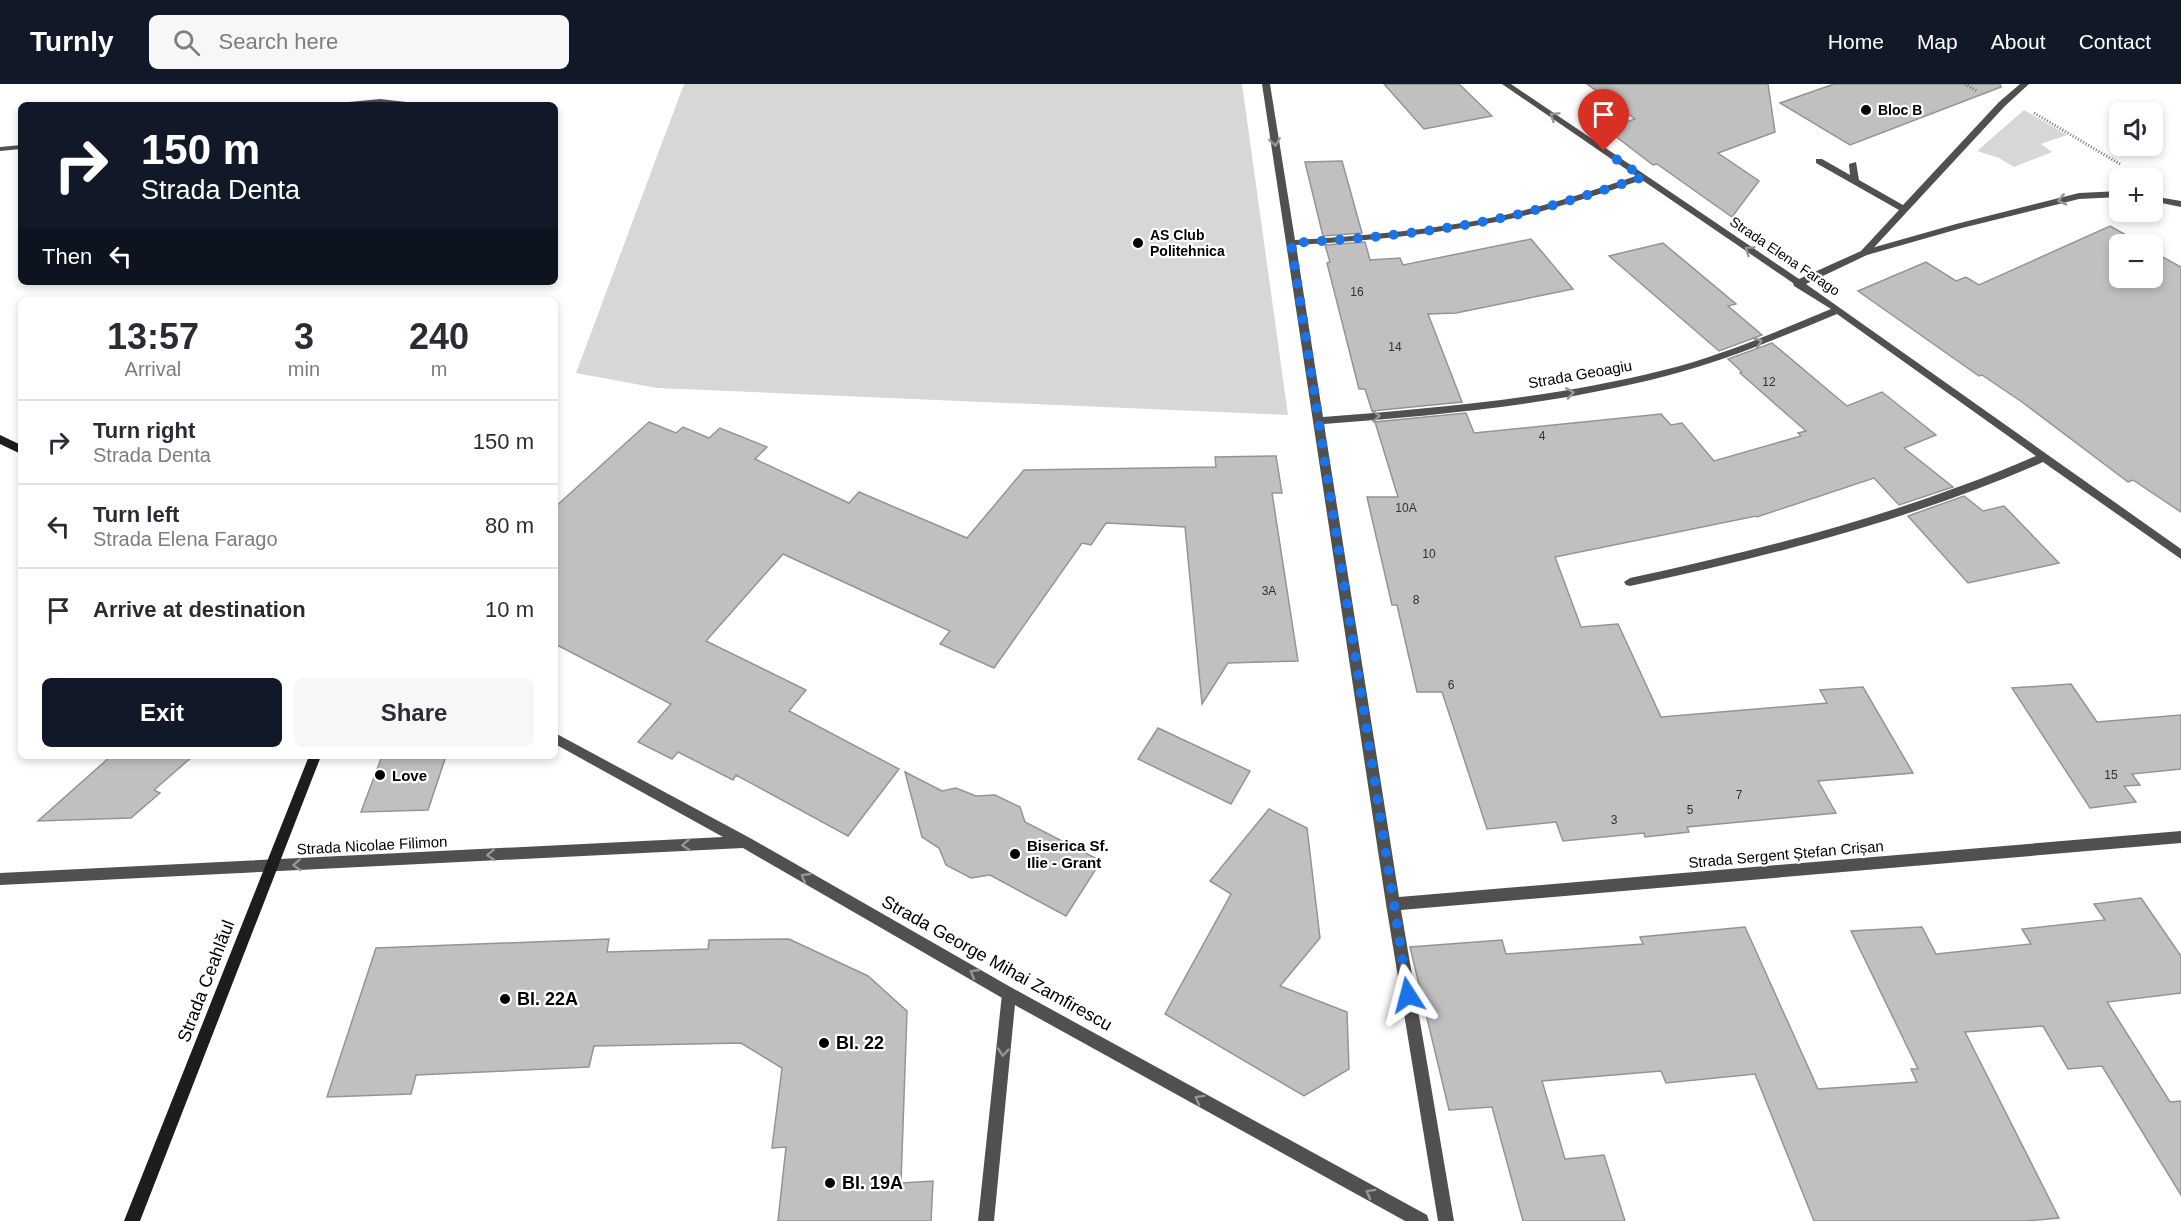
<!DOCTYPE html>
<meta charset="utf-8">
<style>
:root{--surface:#fff;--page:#f7f7f7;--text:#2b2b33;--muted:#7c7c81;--line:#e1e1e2;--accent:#111827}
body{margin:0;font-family:Arial,sans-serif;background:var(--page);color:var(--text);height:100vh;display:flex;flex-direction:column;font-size:22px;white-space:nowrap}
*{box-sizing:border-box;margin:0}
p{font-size:20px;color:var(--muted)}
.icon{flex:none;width:33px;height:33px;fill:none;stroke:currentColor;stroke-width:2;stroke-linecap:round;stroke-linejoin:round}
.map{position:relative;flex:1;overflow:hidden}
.drawer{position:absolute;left:18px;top:213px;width:540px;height:462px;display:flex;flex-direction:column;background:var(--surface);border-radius:9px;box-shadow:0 3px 9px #0003}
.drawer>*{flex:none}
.banner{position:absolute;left:18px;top:18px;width:540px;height:183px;border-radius:9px;box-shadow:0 3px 9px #0003;background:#111827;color:#fff;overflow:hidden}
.buttons{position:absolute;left:2109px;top:18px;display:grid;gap:12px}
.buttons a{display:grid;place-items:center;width:54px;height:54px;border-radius:9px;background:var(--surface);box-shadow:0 3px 9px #0003;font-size:30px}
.pin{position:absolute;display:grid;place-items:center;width:51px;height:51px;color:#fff;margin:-62px -26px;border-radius:50% 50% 50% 0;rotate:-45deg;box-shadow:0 0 6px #0007}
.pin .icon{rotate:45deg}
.me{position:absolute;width:66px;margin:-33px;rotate:351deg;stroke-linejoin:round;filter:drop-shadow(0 0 4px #0008)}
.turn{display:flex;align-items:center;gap:21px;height:126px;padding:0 24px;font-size:27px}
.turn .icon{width:78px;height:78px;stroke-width:2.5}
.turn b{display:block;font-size:42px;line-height:51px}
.then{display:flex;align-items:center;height:57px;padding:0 24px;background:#0003;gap:12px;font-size:22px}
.eta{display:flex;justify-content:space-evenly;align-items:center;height:102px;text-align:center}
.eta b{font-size:36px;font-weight:800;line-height:42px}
.primary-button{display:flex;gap:12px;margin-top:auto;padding:12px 24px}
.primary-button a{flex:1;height:69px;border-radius:9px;background:var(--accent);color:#fff;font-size:24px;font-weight:800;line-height:69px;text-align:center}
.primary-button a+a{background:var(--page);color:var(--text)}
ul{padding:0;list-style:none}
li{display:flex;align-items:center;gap:18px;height:84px;padding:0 24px;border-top:2px solid var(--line)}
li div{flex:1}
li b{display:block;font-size:22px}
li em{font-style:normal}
header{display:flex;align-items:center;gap:36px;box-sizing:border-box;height:84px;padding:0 30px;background:var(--accent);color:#fff}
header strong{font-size:28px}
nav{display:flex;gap:33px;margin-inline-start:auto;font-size:21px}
.search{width:420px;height:54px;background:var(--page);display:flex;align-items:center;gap:15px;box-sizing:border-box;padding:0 21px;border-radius:9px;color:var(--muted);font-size:22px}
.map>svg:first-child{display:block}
.green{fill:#d7d7d7}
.building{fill:#c0c0c0;stroke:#949494;stroke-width:1.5}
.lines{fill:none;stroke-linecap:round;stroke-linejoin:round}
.path{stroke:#727272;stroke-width:3;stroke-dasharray:1 2;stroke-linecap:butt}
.lane{fill:#505050;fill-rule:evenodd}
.street{fill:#505050;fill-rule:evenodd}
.secondary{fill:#1d1d1d;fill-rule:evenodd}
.oneway{stroke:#969696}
.route{stroke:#1a73e8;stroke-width:10;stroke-dasharray:0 18}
.poi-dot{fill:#000;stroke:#fff;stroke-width:2}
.labels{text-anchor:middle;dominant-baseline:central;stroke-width:4.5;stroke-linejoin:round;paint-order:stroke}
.number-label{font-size:12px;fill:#303030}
.far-poi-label{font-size:14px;font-weight:bold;fill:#000;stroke:#fff;text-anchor:start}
.far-street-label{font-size:14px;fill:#000;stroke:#fff}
.street-label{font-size:15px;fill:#000;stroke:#fff}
.poi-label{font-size:15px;font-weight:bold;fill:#000;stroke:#fff;text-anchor:start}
.near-street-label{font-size:18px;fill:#000;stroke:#fff}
.near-poi-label{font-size:18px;font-weight:bold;fill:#000;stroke:#fff;text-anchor:start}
</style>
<header>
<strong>Turnly</strong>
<div class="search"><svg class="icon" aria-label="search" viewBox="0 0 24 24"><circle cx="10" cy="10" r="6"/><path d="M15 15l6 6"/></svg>Search here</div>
<nav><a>Home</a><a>Map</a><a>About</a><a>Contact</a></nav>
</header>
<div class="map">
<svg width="2181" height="1137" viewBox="0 0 2181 1137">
<rect width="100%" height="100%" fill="#fff"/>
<g class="green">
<path d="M684,0H1242L1288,331L657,304L576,289Z"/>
<path d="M2024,26L2067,51L2041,60L2052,68L2014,83L1999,74L1977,67Z"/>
</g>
<g class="building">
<path d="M1384,0H1459L1492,32L1424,45Z"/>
<path d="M1587,0H1768L1775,48L1718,69L1759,97L1732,133L1657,80L1653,81L1606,45L1635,35Z"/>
<path d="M1834,0H2000L2001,3L1850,61L1780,19Z"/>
<path d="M1342,77L1362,149L1323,152L1305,78Z"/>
<path d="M2110,142L2142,160H2120V194H2152V167L2181,183V428L2133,396L2128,398L2022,318L1982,291L1979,292L1858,207L1926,178L1956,197L1966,193L1979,201Z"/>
<path d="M1531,155L1573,205L1456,229L1428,230L1462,318L1372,327L1365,305H1359L1327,179L1330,178L1325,161L1365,158L1370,176L1400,174L1403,181Z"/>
<path d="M1663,159L1736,220L1728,222L1762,251L1719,267L1609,172Z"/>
<path d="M1772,259L1847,322L1882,308L1936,351L1904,364L1953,403L1899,421L1874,394L1757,433L1756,432L1555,473L1581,543L1618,540L1661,633L1827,619L1820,606L1863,603L1913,689L1818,697L1836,729L1687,743L1689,748L1645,753L1644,749L1563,757L1556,738L1487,745L1442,608H1417L1397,521H1392L1367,413H1398L1375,338L1466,329L1474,349L1661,330L1671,341L1682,339L1714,377L1801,352L1798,349L1806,347L1740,289L1742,288L1728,275Z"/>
<path d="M649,338L676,349L683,343L709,354L720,344L767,363L755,375L849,419L859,408L967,454L1024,386L1216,383L1215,373L1276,372L1282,409H1272L1298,577L1228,579L1202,620L1185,443L1106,439L1091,461L1082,459L994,584L940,560L950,547L783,470L706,557L806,606L789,627L899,685L848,752L736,691L733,696L678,668L672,675L638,658L671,620L555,560V423Z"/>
<path d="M1964,412L1983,427L2004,422L2059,479L1968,499L1908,432Z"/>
<path d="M2071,600L2097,638L2181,631V685L2132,690L2140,701L2124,702L2136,718L2090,724L2012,604Z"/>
<path d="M1158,644L1250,687L1231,720L1138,675Z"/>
<path d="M111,672H193L154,706L160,709L131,734L38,737Z"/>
<path d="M382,672H446L428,726L361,728Z"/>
<path d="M905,688L942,707L956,704L976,712L995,711L1020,723L1025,738L1101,777L1066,832L990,791L971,794L946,781L939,764L922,753Z"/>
<path d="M1269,725L1307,744L1320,854L1280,902L1347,928L1349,985L1304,1012L1165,930L1231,810L1210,797Z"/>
<path d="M2141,814L2181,872V909L2107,918L2170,1018L2181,1017V1111L2102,982L2068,985L2043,942L1965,948L2059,1134L2026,1137H1814L1755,990L1666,999L1661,987L1542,997L1565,1075L1604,1071L1625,1137H1523L1492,1023L1449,1026L1410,863L1502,856L1506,870L1643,860L1640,853L1745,843L1818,1005L1917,998L1911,985H1918L1851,847L1922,843L1936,870L2031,860L2022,845L2105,836L2094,820Z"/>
<path d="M609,855L607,868L708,865L709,856L789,855L868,892L907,927L901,1099L933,1097L931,1137H778L786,1063L772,1064L782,984L741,959L594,962L589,983L416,991L411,1010L327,1013L376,864Z"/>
</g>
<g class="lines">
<g class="path">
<path d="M1965,0L1977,7"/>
<path d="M2034,29L2120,80"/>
</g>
<g class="lane">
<path d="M2020,0H2029L2005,22L1867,171H1861V167L1899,126L1816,79V75H1822L1850,91L1849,80L1856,78L1859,96L1903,121L1999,18Z"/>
<path d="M380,15L415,19L419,21L380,19L335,21L339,19Z"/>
<path d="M1009,903L1014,905L1016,910L994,1137H978L1002,910L1004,905Z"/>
</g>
<g class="street">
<path d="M1262,0H1270L1295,156C1363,152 1432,146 1500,132C1546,122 1591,107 1636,92L1502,0H1511L1799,195L1861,167L1956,140L2079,109L2120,107V113L2079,115L1962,144L1867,171L1806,200L2181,465V475L2043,378C1910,436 1771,472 1630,502L1626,501L1624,498L1630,494C1769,464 1905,429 2036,372L1837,230C1781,253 1725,277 1666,292C1554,321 1439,331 1324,340L1399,813L2181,747V759L1401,826L1454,1137H1438L1386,820ZM1642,96L1793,199L1794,202L1831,225C1776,248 1721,272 1664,286C1553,314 1437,324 1323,333L1296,161C1363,157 1430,151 1496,138C1546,128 1594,112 1642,96Z"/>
<path d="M21,61V65L0,67V63Z"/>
<path d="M2152,112L2181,117V123L2152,117Z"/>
<path d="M555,649L750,754L1014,905L1427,1131L1429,1137H1405L1004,915L743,764L0,801V789L723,753L555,660Z"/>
</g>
<g class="secondary">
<path d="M0,351L21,361V370L0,360Z"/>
<path d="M309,672H321L140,1137H124Z"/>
</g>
</g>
<defs><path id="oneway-chevron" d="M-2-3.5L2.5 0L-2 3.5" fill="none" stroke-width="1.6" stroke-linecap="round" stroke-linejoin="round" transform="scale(1.5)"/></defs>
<g class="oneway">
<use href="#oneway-chevron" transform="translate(1554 32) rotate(-146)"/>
<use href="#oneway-chevron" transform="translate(1275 58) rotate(81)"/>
<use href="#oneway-chevron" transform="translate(2062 116) rotate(167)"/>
<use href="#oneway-chevron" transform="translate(1749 166) rotate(-146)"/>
<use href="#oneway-chevron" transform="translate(1758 258) rotate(-20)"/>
<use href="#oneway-chevron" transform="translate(1570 309) rotate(-9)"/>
<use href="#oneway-chevron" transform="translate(1376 332) rotate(-5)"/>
<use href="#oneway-chevron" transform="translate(686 761) rotate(177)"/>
<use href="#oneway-chevron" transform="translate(491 771) rotate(177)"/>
<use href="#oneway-chevron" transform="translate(297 781) rotate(177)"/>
<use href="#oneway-chevron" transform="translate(805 793) rotate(-150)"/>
<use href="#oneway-chevron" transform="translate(974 889) rotate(-150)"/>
<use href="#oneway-chevron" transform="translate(1003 968) rotate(96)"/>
<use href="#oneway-chevron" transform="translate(1199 1015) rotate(-151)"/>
<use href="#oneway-chevron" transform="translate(1370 1109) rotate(-151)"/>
</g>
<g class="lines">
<path class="route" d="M1408,911L1291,159C1359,155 1429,149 1497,135C1546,125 1595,109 1643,93L1604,67"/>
</g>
<g class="poi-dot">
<circle cx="1866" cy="26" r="6"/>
<circle cx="1138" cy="159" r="6"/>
<circle cx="380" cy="691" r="6"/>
<circle cx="1015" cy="770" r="6"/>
<circle cx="505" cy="915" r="6"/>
<circle cx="824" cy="959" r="6"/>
<circle cx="830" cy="1099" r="6"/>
</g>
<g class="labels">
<g class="number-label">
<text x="1357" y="208">16</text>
<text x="1395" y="263">14</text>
<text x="1769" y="298">12</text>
<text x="1542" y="352">4</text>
<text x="1406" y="424">10A</text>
<text x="1429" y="470">10</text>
<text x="1269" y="507">3A</text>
<text x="1416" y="516">8</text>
<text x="1451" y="601">6</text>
<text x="2111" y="691">15</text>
<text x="1739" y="711">7</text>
<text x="1690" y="726">5</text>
<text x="1614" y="736">3</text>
</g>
<g class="far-poi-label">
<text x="1878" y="26">Bloc B</text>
<text x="1150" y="151">AS Club<tspan x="1150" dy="16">Politehnica</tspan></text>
</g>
<g class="far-street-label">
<text transform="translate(1785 172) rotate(34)">Strada Elena Farago</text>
</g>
<g class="street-label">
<text transform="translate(1580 290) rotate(-10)">Strada Geoagiu</text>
<text transform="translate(372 761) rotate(-3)">Strada Nicolae Filimon</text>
<text transform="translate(1786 770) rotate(-5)">Strada Sergent Ștefan Crișan</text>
</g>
<g class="poi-label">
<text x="392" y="691">Love</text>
<text x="1027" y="761">Biserica Sf.<tspan x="1027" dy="17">Ilie - Grant</tspan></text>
</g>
<g class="near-street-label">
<text transform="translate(997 879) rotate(29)">Strada George Mihai Zamfirescu</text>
<text transform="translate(206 897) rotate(-69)">Strada Ceahlăul</text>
</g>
<g class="near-poi-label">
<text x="517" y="915">Bl. 22A</text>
<text x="836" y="959">Bl. 22</text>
<text x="842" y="1099">Bl. 19A</text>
</g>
</g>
</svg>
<div class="buttons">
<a><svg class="icon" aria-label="sound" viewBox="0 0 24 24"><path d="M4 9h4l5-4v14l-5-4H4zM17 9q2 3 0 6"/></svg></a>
<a>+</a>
<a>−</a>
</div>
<div class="pin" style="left:1604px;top:67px;background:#d93025"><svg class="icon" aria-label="arrive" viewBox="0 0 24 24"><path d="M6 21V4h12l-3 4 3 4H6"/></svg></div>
<svg class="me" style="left:1408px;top:911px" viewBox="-20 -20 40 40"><path d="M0-17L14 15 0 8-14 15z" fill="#1a73e8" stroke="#fff" stroke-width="4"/></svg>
<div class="banner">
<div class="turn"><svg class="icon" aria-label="right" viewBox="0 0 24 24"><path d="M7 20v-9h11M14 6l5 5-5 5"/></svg><div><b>150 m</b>Strada Denta</div></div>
<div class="then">Then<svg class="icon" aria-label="left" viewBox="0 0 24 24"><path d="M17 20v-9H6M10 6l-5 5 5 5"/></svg></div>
</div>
<section class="drawer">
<div class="eta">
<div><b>13:57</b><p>Arrival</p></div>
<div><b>3</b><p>min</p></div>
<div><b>240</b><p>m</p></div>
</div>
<ul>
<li><svg class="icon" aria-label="right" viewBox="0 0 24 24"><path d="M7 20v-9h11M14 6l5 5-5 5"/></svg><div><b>Turn right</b><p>Strada Denta</p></div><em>150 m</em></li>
<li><svg class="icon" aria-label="left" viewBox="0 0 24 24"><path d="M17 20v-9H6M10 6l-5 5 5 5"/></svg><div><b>Turn left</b><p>Strada Elena Farago</p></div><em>80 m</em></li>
<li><svg class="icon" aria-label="arrive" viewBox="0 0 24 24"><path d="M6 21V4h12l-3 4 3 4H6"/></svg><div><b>Arrive at destination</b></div><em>10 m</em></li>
</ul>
<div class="primary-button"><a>Exit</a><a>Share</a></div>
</section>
</div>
